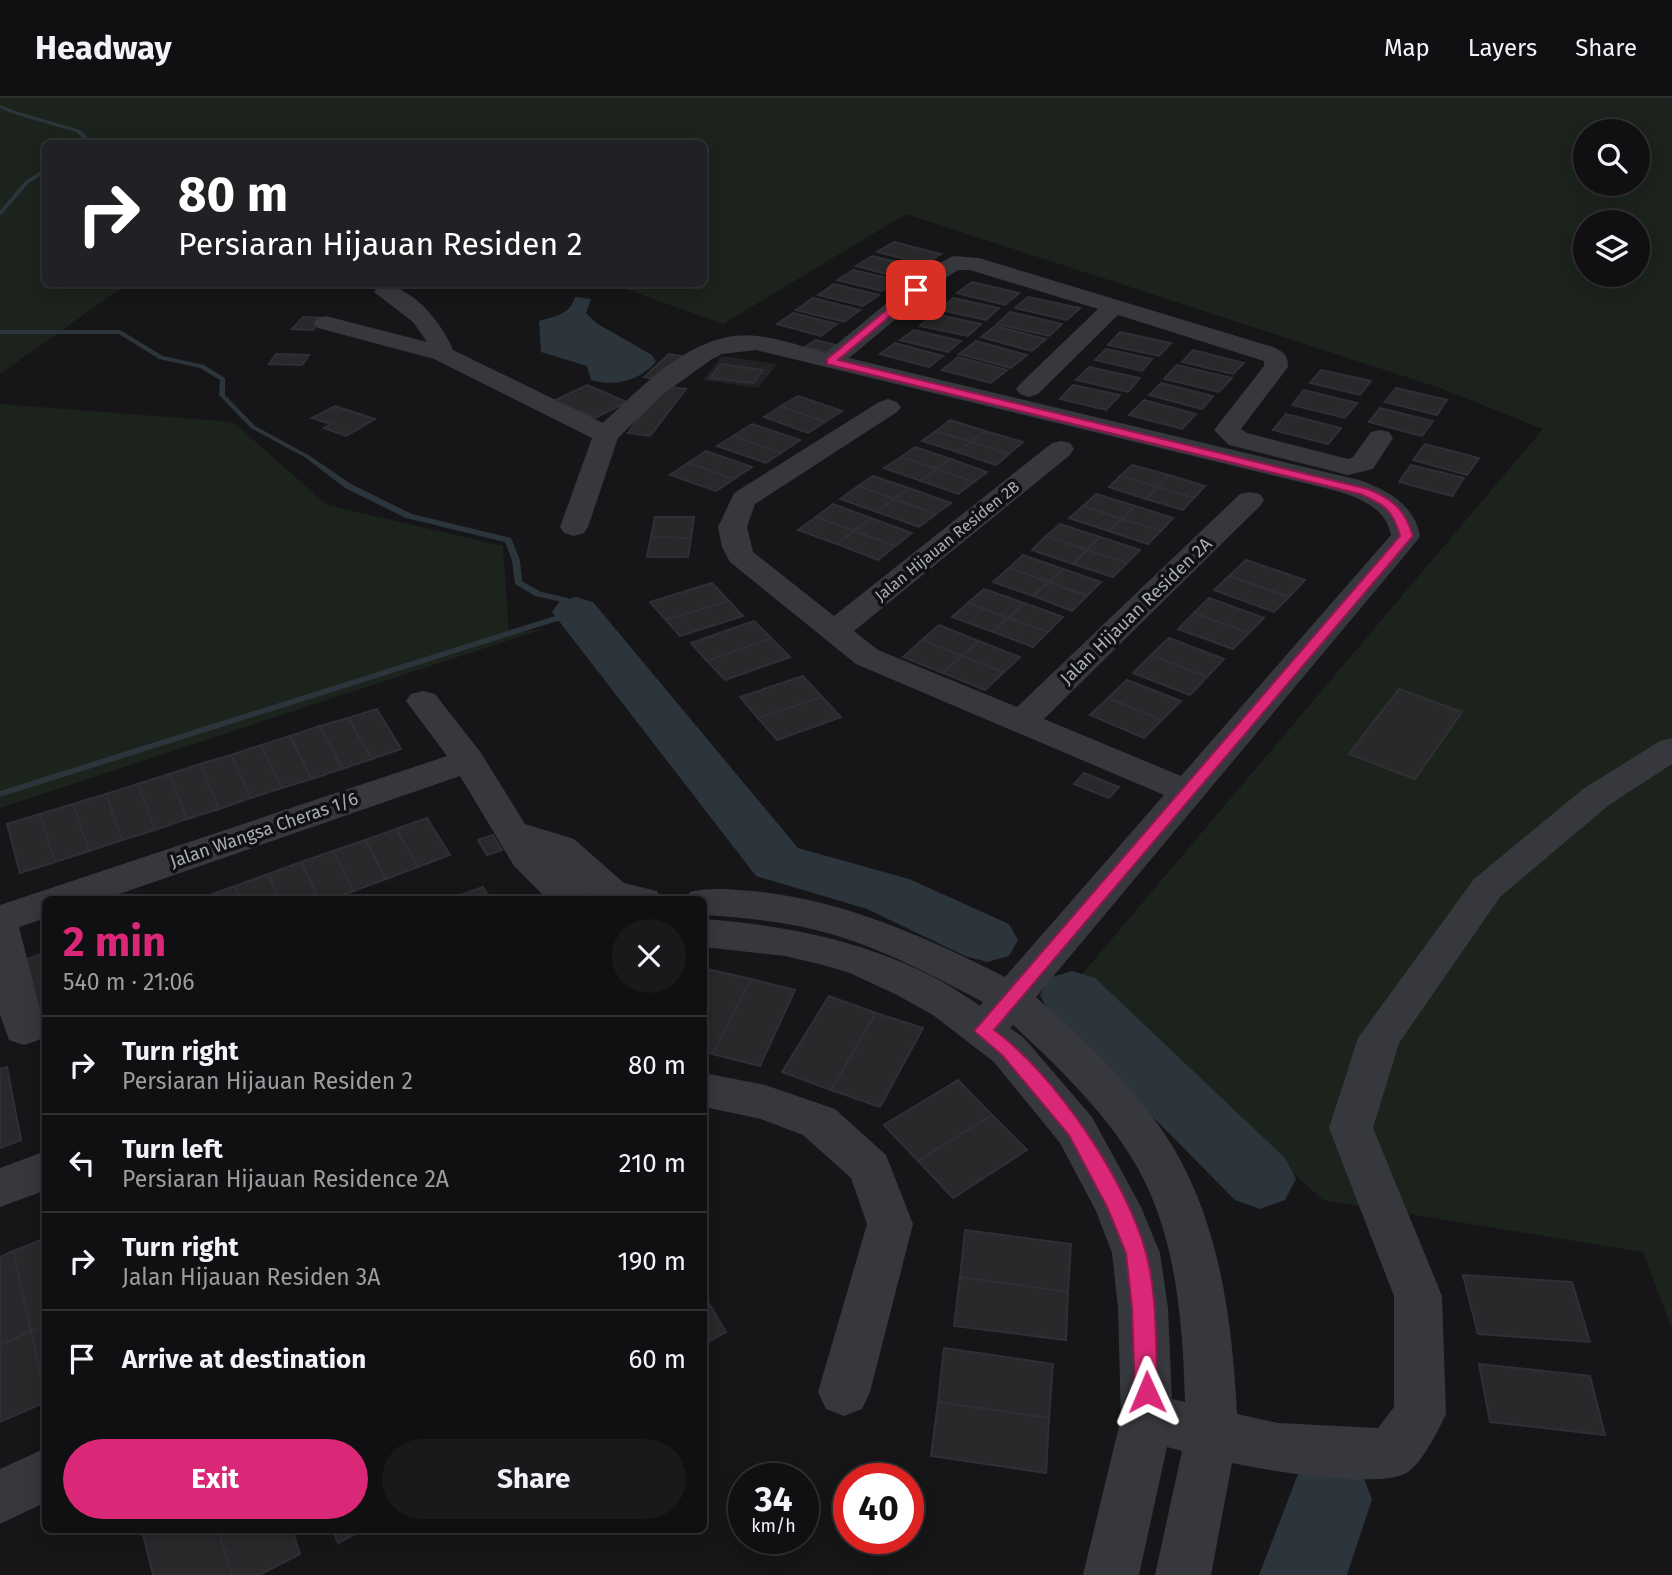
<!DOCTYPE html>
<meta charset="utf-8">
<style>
:root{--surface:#101012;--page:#19191b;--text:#f1f3f6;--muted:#9c9d9f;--line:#303032;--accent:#db2777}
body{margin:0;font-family:"Fira Sans",sans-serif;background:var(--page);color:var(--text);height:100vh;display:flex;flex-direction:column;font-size:26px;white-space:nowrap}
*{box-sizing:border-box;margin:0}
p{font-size:23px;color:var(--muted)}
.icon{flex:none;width:38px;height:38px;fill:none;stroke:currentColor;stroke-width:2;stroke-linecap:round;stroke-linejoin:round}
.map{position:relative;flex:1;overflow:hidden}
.drawer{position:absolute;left:42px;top:798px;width:665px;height:637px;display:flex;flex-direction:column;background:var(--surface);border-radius:10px;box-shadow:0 4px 18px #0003,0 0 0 2px var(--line)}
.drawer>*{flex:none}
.banner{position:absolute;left:42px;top:42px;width:665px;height:147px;border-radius:10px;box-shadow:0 4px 18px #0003,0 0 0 2px var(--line);background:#202124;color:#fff;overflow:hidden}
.controls{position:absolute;left:1573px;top:21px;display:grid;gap:14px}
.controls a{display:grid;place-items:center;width:77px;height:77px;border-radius:50%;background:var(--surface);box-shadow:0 4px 18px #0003,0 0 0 2px var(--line);font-size:35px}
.speed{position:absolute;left:728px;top:1365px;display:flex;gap:14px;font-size:35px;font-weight:700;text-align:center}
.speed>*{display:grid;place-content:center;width:91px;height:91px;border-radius:50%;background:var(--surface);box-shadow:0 4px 18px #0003,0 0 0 2px var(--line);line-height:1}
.speed small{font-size:18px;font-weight:400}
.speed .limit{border:10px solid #d22;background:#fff;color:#111}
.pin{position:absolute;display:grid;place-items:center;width:60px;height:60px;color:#fff;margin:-30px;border-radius:14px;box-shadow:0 4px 10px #0006}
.me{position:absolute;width:77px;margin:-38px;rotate:359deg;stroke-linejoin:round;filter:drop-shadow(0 0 5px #0008)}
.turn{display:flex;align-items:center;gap:24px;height:147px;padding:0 21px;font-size:32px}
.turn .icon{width:91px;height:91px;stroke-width:2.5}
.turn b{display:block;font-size:49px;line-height:60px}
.round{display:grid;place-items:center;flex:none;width:74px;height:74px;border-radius:37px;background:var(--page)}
.summary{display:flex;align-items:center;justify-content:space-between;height:119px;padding:0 21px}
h1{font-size:42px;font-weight:700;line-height:52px;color:var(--accent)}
.primary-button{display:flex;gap:14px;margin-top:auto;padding:14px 21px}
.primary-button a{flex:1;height:80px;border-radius:42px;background:var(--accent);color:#fff;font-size:28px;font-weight:700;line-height:80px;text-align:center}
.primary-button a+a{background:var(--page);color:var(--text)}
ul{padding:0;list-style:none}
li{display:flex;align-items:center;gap:21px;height:98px;padding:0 21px;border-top:2px solid var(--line)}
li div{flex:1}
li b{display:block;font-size:26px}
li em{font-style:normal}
header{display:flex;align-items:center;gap:42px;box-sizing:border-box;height:98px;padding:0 35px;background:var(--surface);border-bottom:2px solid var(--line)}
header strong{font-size:33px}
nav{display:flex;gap:38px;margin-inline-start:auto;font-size:24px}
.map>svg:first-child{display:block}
.built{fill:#222225}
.green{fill:#1c231d;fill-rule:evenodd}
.water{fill:#2c353c}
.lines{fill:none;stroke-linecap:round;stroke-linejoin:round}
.stream{fill:#2c353c;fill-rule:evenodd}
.river{fill:#2c353c;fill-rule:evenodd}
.building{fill:#29292c;stroke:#303034;stroke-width:2}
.minor{fill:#37383d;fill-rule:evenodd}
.route{fill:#db2777;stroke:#8e194d;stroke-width:2}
.labels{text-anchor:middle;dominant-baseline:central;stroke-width:7;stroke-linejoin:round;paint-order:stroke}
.far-street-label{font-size:16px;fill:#a8adb8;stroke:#111113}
.street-label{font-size:18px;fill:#a8adb8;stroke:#111113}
</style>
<header>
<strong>Headway</strong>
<nav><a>Map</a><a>Layers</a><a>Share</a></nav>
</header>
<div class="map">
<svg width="1672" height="1477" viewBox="0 0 1672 1477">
<rect width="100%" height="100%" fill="#161618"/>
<path class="built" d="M722,258L777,266L758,290L703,282Z"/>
<g class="green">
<path d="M0,0H1672V1231L1643,1154L1323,1102L1078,881L1543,331L1440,290L906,116L723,226L612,186H704V46H46V186H127L0,276ZM1586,33H1638V86H1586ZM1586,124H1638V177H1586Z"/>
<path d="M0,306L233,324L327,407L503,448L509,536L546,530L0,710Z"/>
</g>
<path class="water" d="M575,199L591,201L586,215L596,225L652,257L656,264C639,283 615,289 591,282L587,268L541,254L539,223C555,218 570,217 575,199Z"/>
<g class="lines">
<g class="stream">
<path d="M0,7L15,13L80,32L87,39L81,46H76L82,39L76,34L11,15L0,10Z"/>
<path d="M46,70V74L29,85L0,118V113L25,83Z"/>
<path d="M0,232H120L163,258L204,267L225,280V297L255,328L310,358L351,386L412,416L511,440L520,462L522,483L541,494L568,500L580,514L579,516L0,699V693L571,513L562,504L535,498L515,486L512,462L505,444L406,420L345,390L306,360L251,330L219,297L220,282L200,270L159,261L119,236H0Z"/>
</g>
<g class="river">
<path d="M576,499L593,504L798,750L909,781L1009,826L1018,842L1009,858L987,864L965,858L867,811L756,778L552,514L559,504Z"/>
<path d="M1072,873L1095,880L1285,1060L1296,1081L1285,1102L1260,1111L1235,1102L1049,914L1040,897L1049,880Z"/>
<path d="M1330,1359L1360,1371L1372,1401L1347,1477H1259L1300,1371Z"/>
</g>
</g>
<g class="building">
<path d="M894,144L941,156L924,166L877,154Z"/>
<path d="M872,158L918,169L902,180L856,168Z"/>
<path d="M853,172L897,182L882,193L837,182Z"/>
<path d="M972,184L1019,195L1005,207L957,195Z"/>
<path d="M834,186L879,197L863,208L818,197Z"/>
<path d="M1028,199L1080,210L1067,222L1015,210Z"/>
<path d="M813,200L860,212L844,224L796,212Z"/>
<path d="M953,200L999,210L986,222L940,212Z"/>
<path d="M1010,214L1062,226L1049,238L997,226Z"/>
<path d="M793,215L837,226L821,238L777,226Z"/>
<path d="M934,216L981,226L968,238L920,228Z"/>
<path d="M303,219L323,220L313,232L292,231Z"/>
<path d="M995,228L1046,241L1032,253L981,239Z"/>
<path d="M914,232L961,243L948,254L900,242Z"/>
<path d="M1120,234L1171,245L1159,258L1108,247Z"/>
<path d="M815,242L836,247L826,254L805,249Z"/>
<path d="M976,243L1027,257L1011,270L959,256Z"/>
<path d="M895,245L943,258L929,269L880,256Z"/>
<path d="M1106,251L1152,261L1142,273L1095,262Z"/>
<path d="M1193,252L1244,265L1233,276L1182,264Z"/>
<path d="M276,256L309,257L302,267L269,266Z"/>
<path d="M669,256L686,259L662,282L644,279Z"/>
<path d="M958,259L1007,272L991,285L942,272Z"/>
<path d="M721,266L763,272L753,285L710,280Z"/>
<path d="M1177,267L1232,280L1219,294L1164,281Z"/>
<path d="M1089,269L1140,280L1128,294L1076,282Z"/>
<path d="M1321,272L1371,283L1360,297L1310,285Z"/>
<path d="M1161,285L1213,298L1202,311L1149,297Z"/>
<path d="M587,287L627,304L595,320L554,303Z"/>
<path d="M1073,287L1120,297L1106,312L1060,301Z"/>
<path d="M663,288L686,291L650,338L628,335Z"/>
<path d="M1396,290L1447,302L1437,317L1385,304Z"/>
<path d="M1304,292L1357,305L1345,320L1292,307Z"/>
<path d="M798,298L842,313L825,324L781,308Z"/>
<path d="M1144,302L1196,316L1182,331L1129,317Z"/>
<path d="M335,308L375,321L346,338L324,330L331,326L312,320Z"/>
<path d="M781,308L825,324L808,335L764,319Z"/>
<path d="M1380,310L1433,323L1422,338L1369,324Z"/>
<path d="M1286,316L1341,330L1328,346L1273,332Z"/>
<path d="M950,322L985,333L971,344L936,333Z"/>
<path d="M752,326L800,342L781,355L733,338Z"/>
<path d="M936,333L971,344L957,354L922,343Z"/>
<path d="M985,333L1023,344L1009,356L971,344Z"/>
<path d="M733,338L781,355L766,365L717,348Z"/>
<path d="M971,344L1009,356L996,367L957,354Z"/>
<path d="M1425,346L1479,360L1467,377L1413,362Z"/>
<path d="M915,349L951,361L937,371L901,359Z"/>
<path d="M706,353L752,369L734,381L688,365Z"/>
<path d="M901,359L937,371L921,383L884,370Z"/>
<path d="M951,361L987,374L974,384L937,371Z"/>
<path d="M688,365L734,381L716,393L670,377Z"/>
<path d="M1132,367L1169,377L1157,389L1120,378Z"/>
<path d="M1411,367L1464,380L1452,398L1399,384Z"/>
<path d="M937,371L974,384L958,396L921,383Z"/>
<path d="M1169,377L1205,388L1194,400L1157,389Z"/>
<path d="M873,378L909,390L894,401L858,388Z"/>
<path d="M1120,378L1157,389L1146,401L1109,389Z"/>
<path d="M858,388L894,401L877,414L840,401Z"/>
<path d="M1157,389L1194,400L1183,412L1146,401Z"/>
<path d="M909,390L951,405L936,416L894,401Z"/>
<path d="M1096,396L1135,408L1122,421L1083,408Z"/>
<path d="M894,401L936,416L919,429L877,414Z"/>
<path d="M833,406L871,420L854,433L816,419Z"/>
<path d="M1083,408L1122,421L1109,433L1069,420Z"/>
<path d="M1135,408L1173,420L1161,433L1122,421Z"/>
<path d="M655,419H694L691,440L651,439Z"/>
<path d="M816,419L854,433L837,446L798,432Z"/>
<path d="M871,420L912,435L895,448L854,433Z"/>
<path d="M1122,421L1161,433L1148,446L1109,433Z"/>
<path d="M1060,426L1100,439L1087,452L1046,438Z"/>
<path d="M854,433L895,448L878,462L837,446Z"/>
<path d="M1046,438L1087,452L1073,466L1032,452Z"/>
<path d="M651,439L691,440L688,459H647Z"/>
<path d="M1100,439L1140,452L1127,465L1087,452Z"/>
<path d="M1087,452L1127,465L1113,479L1073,466Z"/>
<path d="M1023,457L1063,471L1049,484L1009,470Z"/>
<path d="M1246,462L1305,482L1289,499L1229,478Z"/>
<path d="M1009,470L1049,484L1033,498L993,484Z"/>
<path d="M1063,471L1101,484L1087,498L1049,484Z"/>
<path d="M1229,478L1289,499L1274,514L1214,492Z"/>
<path d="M1049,484L1087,498L1072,513L1033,498Z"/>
<path d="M712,485L729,503L666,522L650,504Z"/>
<path d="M984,491L1024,505L1008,520L968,505Z"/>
<path d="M1209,500L1264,520L1249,535L1194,515Z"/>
<path d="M729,503L743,518L680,538L666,522Z"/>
<path d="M968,505L1008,520L993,534L952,519Z"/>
<path d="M1024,505L1063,519L1048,534L1008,520Z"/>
<path d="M1194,515L1249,535L1233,551L1178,531Z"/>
<path d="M1008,520L1048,534L1033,549L993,534Z"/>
<path d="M754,523L771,540L707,563L691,545Z"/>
<path d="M939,527L979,543L962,558L922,542Z"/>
<path d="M771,540L790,559L725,582L707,563Z"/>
<path d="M1169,540L1224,561L1207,579L1151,557Z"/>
<path d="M922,542L962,558L943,575L903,559Z"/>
<path d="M979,543L1020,559L1004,574L962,558Z"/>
<path d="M1151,557L1207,579L1190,597L1133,575Z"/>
<path d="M962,558L1004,574L985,592L943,575Z"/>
<path d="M803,578L822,599L758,620L740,599Z"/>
<path d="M1127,582L1181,603L1162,622L1108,600Z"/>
<path d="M1399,591L1462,614L1415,681L1349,656Z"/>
<path d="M822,599L841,619L777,642L758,620Z"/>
<path d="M1108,600L1162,622L1144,640L1090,617Z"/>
<path d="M377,611L401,651L372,661L348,620Z"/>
<path d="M348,620L372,661L342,671L320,628Z"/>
<path d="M320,628L342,671L312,681L290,638Z"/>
<path d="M290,638L312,681L282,690L261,647Z"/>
<path d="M261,647L282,690L251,700L231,657Z"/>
<path d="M231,657L251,700L219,711L200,666Z"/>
<path d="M200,666L219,711L187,721L169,676Z"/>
<path d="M1084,675L1119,689L1109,700L1074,686Z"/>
<path d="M169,676L187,721L155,732L138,686Z"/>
<path d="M138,686L155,732L122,742L106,696Z"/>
<path d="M106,696L122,742L89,753L73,706Z"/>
<path d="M73,706L89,753L55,764L40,716Z"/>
<path d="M40,716L55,764L20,775L7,726Z"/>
<path d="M427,720L450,757L418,769L396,731Z"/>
<path d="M396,731L418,769L386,781L365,742Z"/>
<path d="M493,737L502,752L487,757L478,742Z"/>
<path d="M365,742L386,781L354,793L333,753Z"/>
<path d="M333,753L354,793L328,802H319L301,764Z"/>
<path d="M301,764L319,802H280L268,776Z"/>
<path d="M268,776L280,802H241L235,788Z"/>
<path d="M235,788L241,802L201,800Z"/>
<path d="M483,789L491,802H447Z"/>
<path d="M46,854V905L34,909L22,863Z"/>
<path d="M707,871L751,881L713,956L704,954V878Z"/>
<path d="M751,881L795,892L760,968L713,956Z"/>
<path d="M829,898L876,915L831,992L782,974Z"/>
<path d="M876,915L923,930L880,1009L831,992Z"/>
<path d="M7,969L21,1042L0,1050V971Z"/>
<path d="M958,982L992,1017L918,1063L884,1027Z"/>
<path d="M992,1017L1027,1052L953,1100L918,1063Z"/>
<path d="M965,1132L1071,1146L1068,1194L960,1179Z"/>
<path d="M46,1140V1227L31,1233L13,1153Z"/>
<path d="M13,1153L31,1233L0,1247V1159Z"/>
<path d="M1463,1177L1572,1184L1590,1244L1478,1236Z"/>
<path d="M960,1179L1068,1194L1066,1242L954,1228Z"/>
<path d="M704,1197L726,1234L704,1246Z"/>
<path d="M46,1227V1301L31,1233Z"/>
<path d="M31,1233L46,1304L0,1324V1247Z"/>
<path d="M944,1250L1053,1266L1049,1320L938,1304Z"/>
<path d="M1479,1266L1590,1278L1605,1337L1490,1324Z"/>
<path d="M938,1304L1049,1320L1046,1375L931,1358Z"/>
<path d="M142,1432H218L232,1477H153Z"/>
<path d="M218,1432H292L300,1456L259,1477H232Z"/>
<path d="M333,1432H363L338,1445Z"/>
</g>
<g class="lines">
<g class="minor">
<path d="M953,158L979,160L1273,249C1283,254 1288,256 1288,269L1241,331L1247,335L1348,361L1353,359L1371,334L1380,332L1389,334L1393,340L1373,371L1348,377L1229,347L1214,332L1264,268V263L1118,217L1038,296L1029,299L1020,296L1016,291L1020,286L1098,211L970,172H958L944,181L849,260L1359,382C1387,392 1414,406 1420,438L1416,444L1036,899C1081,939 1130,984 1164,1035C1219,1117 1232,1219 1237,1316L1278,1325L1378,1330L1394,1309V1198L1329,1030L1358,940L1474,781L1583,691L1660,643L1672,640V666L1609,707L1500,799L1399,945L1373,1030L1442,1198L1446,1316C1439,1331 1422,1365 1408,1374C1382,1392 1265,1372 1232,1365L1211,1477H1155L1182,1353L1167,1349L1139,1477H1083L1121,1320L1118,1210L1112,1155L1096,1113L1060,1045L994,964L933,917L897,897L850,875L823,867L785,858L704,849V821C800,828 901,850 980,908L983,904C935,879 884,851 831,836C790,824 747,820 704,817V802H686L690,794C706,790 721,791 738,792C832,797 922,837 1005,879L1164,697L856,566L730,464L722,449L718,429L734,395L879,304L888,301L897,304L901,309L897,314L755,406L747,429L753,454L834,518L1052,345L1061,343L1070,345L1074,351L1070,357L854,533L878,552L1017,609L1240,396L1250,394L1260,396L1264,402L1260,408L1044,621L1181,678L1391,437C1385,406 1352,397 1325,390L756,252L722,256L712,261L662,297L618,340L588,429L584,435L574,438L564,435L560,429L592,340L434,261L318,230L314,225L318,220L326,218L427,244L413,224L374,194L377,189C408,181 443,226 453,252L603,325C644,287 696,230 758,238C781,241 804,249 826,255L928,171ZM1013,927C1062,972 1124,1032 1150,1095C1178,1159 1183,1235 1185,1304L1172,1301L1168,1210L1160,1155L1141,1109L1092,1019L1024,940L1010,930Z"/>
<path d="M423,593L435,596L481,655L525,726L574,741L624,785L657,793L662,802H594L587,795L591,802H548L514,768L460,678L102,802H46V820L19,829L45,931L39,942L24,947L9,942L0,917V807L447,658L406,603L411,596Z"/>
<path d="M704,975L765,987L835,1011L886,1057L913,1126L870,1294L862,1311L844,1318L826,1311L818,1294L867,1126L851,1080L803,1037L761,1021L704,1009Z"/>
<path d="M46,1053V1092L0,1109V1070Z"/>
<path d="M46,1350V1404L0,1426V1371Z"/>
</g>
</g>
<path class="route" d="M913,190L921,192L838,262L1368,391C1393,401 1405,412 1413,438L994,932C1054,975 1127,1083 1146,1155C1158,1199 1155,1249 1158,1294L1154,1301L1147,1304L1139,1301L1135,1294L1132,1210L1126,1155L1108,1111L1069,1037L1002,957L974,933L1400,438C1393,412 1384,406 1360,396L827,266V261Z"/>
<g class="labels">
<g class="far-street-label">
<text transform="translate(947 443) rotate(-39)">Jalan Hijauan Residen 2B</text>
</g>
<g class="street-label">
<text transform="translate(1136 513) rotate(-44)">Jalan Hijauan Residen 2A</text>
<text transform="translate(264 732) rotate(-19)">Jalan Wangsa Cheras 1/6</text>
</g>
</g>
</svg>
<div class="controls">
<a><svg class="icon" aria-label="search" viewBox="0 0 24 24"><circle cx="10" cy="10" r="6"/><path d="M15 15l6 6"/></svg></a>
<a><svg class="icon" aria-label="layers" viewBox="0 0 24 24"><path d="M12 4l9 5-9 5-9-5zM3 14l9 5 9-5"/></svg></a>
</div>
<div class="speed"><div>34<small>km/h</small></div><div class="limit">40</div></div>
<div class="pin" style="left:916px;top:192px;background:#d93025"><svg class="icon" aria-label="arrive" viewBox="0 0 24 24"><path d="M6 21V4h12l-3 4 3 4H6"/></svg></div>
<svg class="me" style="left:1147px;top:1294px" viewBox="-20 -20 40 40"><path d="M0-17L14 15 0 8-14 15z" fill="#db2777" stroke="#fff" stroke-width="4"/></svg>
<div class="banner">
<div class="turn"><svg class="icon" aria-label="right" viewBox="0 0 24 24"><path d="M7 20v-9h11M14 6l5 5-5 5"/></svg><div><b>80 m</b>Persiaran Hijauan Residen 2</div></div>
</div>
<section class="drawer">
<div class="summary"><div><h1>2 min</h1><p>540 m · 21:06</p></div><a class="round"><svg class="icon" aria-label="close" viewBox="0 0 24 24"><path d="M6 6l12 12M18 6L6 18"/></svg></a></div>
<ul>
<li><svg class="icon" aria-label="right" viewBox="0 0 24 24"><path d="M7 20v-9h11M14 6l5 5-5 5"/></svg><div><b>Turn right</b><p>Persiaran Hijauan Residen 2</p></div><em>80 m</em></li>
<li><svg class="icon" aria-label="left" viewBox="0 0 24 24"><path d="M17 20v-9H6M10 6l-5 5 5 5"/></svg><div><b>Turn left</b><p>Persiaran Hijauan Residence 2A</p></div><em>210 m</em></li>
<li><svg class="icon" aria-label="right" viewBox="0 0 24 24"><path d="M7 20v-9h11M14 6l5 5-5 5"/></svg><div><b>Turn right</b><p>Jalan Hijauan Residen 3A</p></div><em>190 m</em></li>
<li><svg class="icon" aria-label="arrive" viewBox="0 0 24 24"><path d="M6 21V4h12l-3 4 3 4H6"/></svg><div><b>Arrive at destination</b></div><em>60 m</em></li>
</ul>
<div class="primary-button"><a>Exit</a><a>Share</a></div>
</section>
</div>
